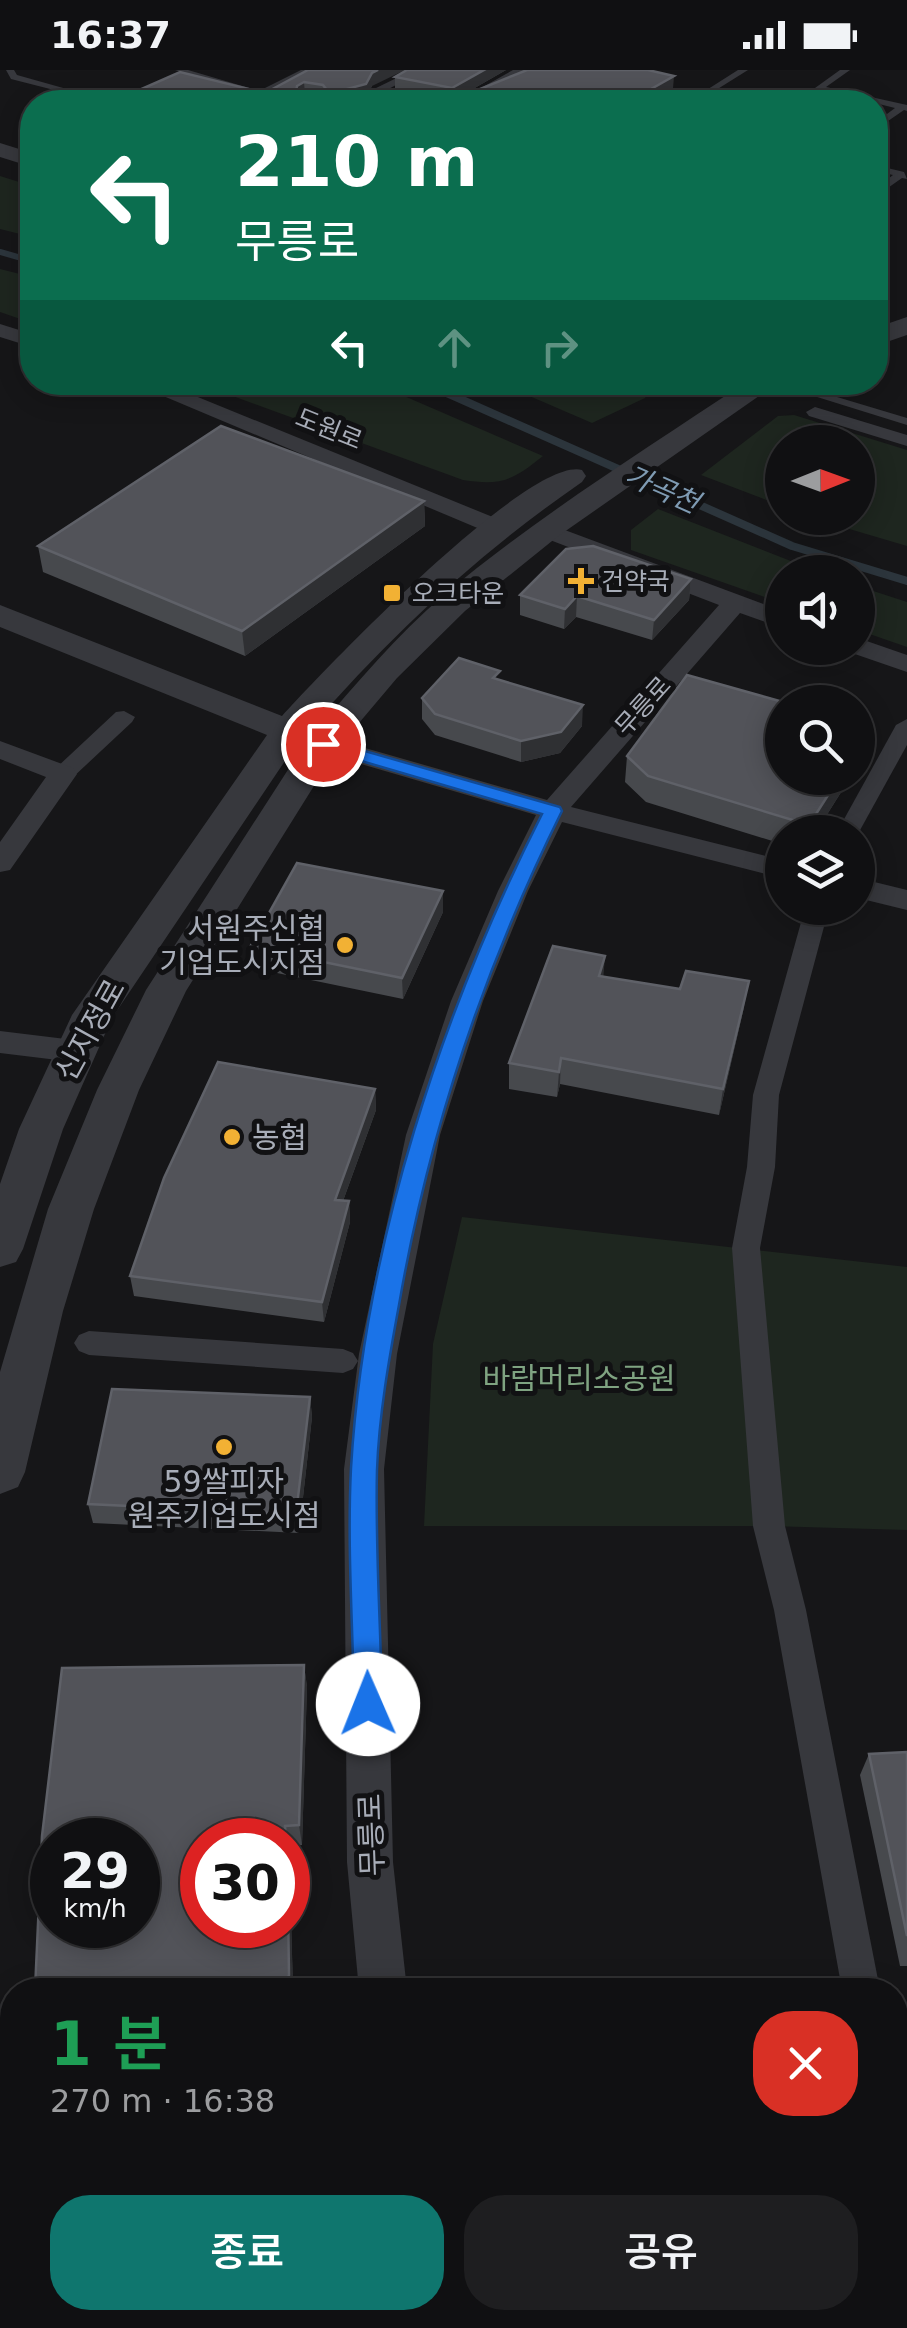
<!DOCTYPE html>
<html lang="ko">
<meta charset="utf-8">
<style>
:root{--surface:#101012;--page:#1e1e20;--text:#f1f3f6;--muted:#9c9d9f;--line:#303032;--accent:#0f766e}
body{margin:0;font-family:"DejaVu Sans","Noto Sans KR",sans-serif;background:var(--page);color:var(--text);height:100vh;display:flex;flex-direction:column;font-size:38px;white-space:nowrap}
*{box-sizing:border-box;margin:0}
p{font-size:32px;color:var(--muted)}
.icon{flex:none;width:55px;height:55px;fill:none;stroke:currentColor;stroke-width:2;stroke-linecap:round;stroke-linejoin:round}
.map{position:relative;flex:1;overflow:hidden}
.panel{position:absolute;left:0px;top:1908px;width:908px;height:352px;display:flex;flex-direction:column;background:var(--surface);border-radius:40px 40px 0 0;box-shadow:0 5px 25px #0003,0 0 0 2px var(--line)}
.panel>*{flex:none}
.hud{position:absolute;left:20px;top:20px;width:868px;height:305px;border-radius:40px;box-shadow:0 5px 25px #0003,0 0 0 2px var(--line);background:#0b6e4f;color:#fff;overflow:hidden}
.needle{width:65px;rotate:89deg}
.tools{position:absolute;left:765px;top:355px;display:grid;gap:20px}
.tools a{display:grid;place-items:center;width:110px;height:110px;border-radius:50%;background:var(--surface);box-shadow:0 5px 25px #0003,0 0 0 2px var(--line);font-size:50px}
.speed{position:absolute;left:30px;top:1748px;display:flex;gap:20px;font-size:50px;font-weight:700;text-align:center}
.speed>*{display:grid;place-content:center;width:130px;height:130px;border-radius:50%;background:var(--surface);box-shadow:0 5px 25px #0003,0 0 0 2px var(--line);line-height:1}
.speed small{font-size:25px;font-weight:400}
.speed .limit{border:15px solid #d22;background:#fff;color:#111}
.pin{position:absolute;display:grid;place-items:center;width:85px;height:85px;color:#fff;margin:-42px;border:5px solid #fff;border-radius:50%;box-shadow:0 2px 10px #0007}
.me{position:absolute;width:110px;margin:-55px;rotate:359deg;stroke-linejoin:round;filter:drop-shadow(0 0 8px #0008)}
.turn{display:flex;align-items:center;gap:35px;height:210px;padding:0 50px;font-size:45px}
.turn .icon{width:130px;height:130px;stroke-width:2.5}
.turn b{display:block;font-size:70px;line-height:85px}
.lanes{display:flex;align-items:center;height:95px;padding:0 50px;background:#0003;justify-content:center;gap:50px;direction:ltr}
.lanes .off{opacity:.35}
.round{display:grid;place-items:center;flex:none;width:105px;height:105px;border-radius:40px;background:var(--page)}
.head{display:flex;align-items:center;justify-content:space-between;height:170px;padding:0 50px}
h1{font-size:60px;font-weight:600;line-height:75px;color:#1e9e55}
.primary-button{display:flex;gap:20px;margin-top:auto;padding:20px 50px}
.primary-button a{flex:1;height:115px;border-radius:40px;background:var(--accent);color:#fff;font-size:40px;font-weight:600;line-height:115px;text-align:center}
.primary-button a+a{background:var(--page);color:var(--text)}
.status{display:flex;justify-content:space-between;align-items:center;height:70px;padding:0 50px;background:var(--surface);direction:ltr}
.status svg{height:28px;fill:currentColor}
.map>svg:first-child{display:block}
.green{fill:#1e261f}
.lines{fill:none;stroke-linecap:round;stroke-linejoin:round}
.stream-far1{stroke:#2c353c;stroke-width:6}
.stream{stroke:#2c353c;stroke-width:8}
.service{fill:#37383d;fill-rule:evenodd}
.pedestrian{fill:#37383d;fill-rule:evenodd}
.minor{fill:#37383d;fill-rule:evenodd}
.tertiary{fill:#37383d;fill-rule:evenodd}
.wall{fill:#47494d}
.shaded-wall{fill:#2f3033}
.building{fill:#525359;stroke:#5f6168;stroke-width:2.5;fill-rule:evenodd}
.route{fill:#1a73e8;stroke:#114b97;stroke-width:2.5}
.poi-dot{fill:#f2b134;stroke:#111113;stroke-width:4}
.labels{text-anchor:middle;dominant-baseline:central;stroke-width:10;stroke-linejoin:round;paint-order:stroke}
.far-street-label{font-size:25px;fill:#a8adb8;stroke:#111113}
.far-poi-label{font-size:25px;fill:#a8adb8;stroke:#111113;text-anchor:start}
.far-water-label{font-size:28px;font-style:italic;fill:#7f9bb3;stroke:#111113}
.poi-label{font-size:30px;fill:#a8adb8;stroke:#111113;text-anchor:end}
.street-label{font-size:30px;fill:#a8adb8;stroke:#111113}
.park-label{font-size:30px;fill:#7fa381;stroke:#111113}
</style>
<div class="status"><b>16:37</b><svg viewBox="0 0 49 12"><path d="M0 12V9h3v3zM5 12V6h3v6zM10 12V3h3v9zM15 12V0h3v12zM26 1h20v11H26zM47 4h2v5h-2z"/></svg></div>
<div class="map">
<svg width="907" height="2258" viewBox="0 0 907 2258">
<rect width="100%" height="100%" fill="#161618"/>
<g class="green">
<path d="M0,106L32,116V167L0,159Z"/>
<path d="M0,199L32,207V253L0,242Z"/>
<path d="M644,312L650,318L645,328L592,353L499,313Z"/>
<path d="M197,313H374L543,386C513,410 502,416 463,410Z"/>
<path d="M794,345L907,380V476L812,448H858V372H782V436L701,405L778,346Z"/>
<path d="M658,439L819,502H782V533L631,480V460Z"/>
<path d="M858,516L907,532V577L858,560Z"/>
<path d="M462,1147L907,1197V1460L769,1456H424L433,1274Z"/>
</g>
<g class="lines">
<path class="stream-far1" d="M0,182L32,191"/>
<path class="stream" d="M422,312L792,476L907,511"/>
<g class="service">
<path d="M6,0H14L17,5L113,32H101L11,9Z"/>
<path d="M175,0H188L259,21L301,0H311L260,27Z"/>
<path d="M413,0H424L381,23L376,32H368L374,19Z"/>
<path d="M738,0H748L716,20L757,32H745L705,21Z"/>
<path d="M840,0H850L826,17L907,35V41L904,40L875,60V53L895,38L815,18Z"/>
<path d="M875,95L904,102L907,109L902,108L875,127V119L893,105L875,101Z"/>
<path d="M769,312H787L907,348V355Z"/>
</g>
<g class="pedestrian">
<path d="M815,337L907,365V376L809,346L806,342Z"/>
<path d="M124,641L135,647L132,652L71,709H55L52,704L55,699L116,642Z"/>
<path d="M907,649V675L859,762H837L896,655Z"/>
<path d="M805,838H829L779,1025L775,1097L760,1178L785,1456L806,1540L880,1920H842L774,1540L753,1456L732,1178L747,1097L753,1025Z"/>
<path d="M89,1261L343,1279L353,1283L358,1291L353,1299L343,1303L89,1285L79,1281L74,1273L79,1265Z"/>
<path d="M895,2038L907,2043V2110L895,2105Z"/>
</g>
<g class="minor">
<path d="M513,0H549L524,7L477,32H456Z"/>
<path d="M0,254L32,264V277L0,267Z"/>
<path d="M130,312H161L505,452L508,457L505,462H487Z"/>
<path d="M546,453L782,541V558L740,543L571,737L782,790V808L562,752L528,821L483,931L440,1065L397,1284L384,1399L393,1792L407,1920H359L347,1792L344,1399L359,1284L406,1065L451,931L498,821L536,745L313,680L309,674L323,666L547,730L719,535L537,465L534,460Z"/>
<path d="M858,568L907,585V602L849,582L846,578H858Z"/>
<path d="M0,671L73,698L77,704L10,800L0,802V772L46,707L0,689Z"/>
<path d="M858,808L907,820V840L858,828Z"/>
<path d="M0,961L74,970L86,973L90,981L86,989L74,992L0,983Z"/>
<path d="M907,1977V2027L895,2029V1979Z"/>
<path d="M12,2124V2176L0,2178V2126Z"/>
<path d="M407,2248H460L463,2258H409Z"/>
</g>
<g class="tertiary">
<path d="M0,73L32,83V97L0,87Z"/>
<path d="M907,247V265L875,276V258Z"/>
<path d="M746,312H779L557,467L465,541L397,608L337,679L186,921L139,1020L94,1139L63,1241L25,1402L18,1417L0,1424V1302L48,1139L97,1020L146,920L302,678L295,676L112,948L63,1059L23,1179L16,1192L0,1197V1114L19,1059L72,945L267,665L0,557V535L282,646C323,601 528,386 582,400L586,406L582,412C479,483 393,563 311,657L317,659C357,613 397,565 444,525C538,446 643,381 746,312Z"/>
</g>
</g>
<g class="wall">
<path d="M308,0L372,16L366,27L265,23Z"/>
<path d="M506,0L452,31L395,20V7Z"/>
<path d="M673,19L650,32H470V23Z"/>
<path d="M424,431L425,456L245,586L43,502L38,476Z"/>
<path d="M691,509L689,530L652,570L576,547L564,559L520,545V525Z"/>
<path d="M500,610L582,656L560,683L521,692L435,665L422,649V628Z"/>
<path d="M627,686L782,708H850L816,762H782V774L646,732L625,712Z"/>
<path d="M443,842L403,929L253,898L250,877Z"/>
<path d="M604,907L744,937L719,1045L560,1014L557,1027L509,1019V993Z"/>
<path d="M375,1019L376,1040L343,1131H349L350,1152L324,1252L134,1226L130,1206Z"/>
<path d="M310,1327L312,1347L299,1463L93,1453L88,1434Z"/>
<path d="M304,1595L307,1617L302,1775L289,1776L293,1920H35Z"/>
<path d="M907,1682V1896H900L860,1705L869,1684Z"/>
<path d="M523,2248H894L898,2258H526Z"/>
</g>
<g class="shaded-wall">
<path d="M378,0H405L372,16L366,27L346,32H298Z"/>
<path d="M484,0H506L452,31V18Z"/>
<path d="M674,6L673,19L650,32H628Z"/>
<path d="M304,12L305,25L297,32V16Z"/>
<path d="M424,431L425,456L245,586L242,561Z"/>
<path d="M691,509L689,530L652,570L654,550Z"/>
<path d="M577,526L576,547L564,559L565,539Z"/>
<path d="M583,635L582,656L560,683L521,692V671Z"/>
<path d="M870,657L865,683L858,695V677Z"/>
<path d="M839,708H850L816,762H808L809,755Z"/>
<path d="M443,821V842L403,929L402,908Z"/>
<path d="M605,886L603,912L599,906Z"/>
<path d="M749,911L744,937L719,1045L723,1019Z"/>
<path d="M561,988L560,1014L557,1027L559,1002Z"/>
<path d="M375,1019L376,1040L336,1150L335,1130Z"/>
<path d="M349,1131L350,1152L324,1252L322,1232Z"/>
<path d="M310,1327L312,1347L299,1463L296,1444Z"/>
<path d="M304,1595L307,1617L302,1775L299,1755Z"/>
<path d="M285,1756L289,1776L293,1920H284L288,1838V1770H286Z"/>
</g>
<g class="building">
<path d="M308,0H378L372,3L366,14L298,32H112L180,2L265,23ZM304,12L323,15L326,19L322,23L296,21L297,16Z"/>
<path d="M407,0H484L452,18L395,7Z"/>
<path d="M527,0H648L674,6L628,32H516L470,23Z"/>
<path d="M221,356L424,431L242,561L38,476Z"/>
<path d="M593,476L691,509L654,550L577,526L565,539L520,525L566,479Z"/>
<path d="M459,588L500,601L493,608L583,635L561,662L521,671L435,644L422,628Z"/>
<path d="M687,605L783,632L782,708H839L809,755L648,706L627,686Z"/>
<path d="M858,654L870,657L858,677Z"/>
<path d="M297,793L443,821L402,908L250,877Z"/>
<path d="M553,876L605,886L599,906L680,919L686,901L749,911L723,1019L561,988L559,1002L509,993Z"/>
<path d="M218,992L375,1019L335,1130L349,1131L322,1232L130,1206L164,1108Z"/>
<path d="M112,1319L310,1327L296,1444L88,1434Z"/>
<path d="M304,1595L299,1755L285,1756L286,1770H202V1855H288V1838L289,1905L284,1920H35L42,1766L62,1598ZM52,1770H138V1855H52Z"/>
<path d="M907,1682V1866L869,1684Z"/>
<path d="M528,2248H894L898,2258H530Z"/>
</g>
<path class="route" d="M323,669L560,737L562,741C484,898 429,1061 399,1235C389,1289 379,1345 377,1400C375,1478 381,1557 382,1634L378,1644L368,1648L358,1644L354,1634C353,1556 347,1476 351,1398C364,1176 442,941 542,744L317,678V671Z"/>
<g class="poi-dot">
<path d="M576 496h10v10h10v10h-10v10h-10v-10h-10v-10h10z"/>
<rect x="382" y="513" width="20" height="20" rx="5"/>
<circle cx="345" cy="875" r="10"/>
<circle cx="232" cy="1067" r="10"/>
<circle cx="224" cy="1377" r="10"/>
</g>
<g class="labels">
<g class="far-street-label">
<text transform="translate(329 359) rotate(22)">도원로</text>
<text transform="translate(643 636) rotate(-48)">무릉로</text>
</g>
<g class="far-poi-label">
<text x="601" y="511">건약국</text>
<text x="412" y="523">오크타운</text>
</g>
<g class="far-water-label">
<text transform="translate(662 419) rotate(24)">가곡천</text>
</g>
<g class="poi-label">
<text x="325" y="858">서원주신협<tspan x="325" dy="34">기업도시지점</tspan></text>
<text x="252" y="1067" text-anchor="start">농협</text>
<text x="224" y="1411" text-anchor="middle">59쌀피자<tspan x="224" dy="34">원주기업도시점</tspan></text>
</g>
<g class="street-label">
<text transform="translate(90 960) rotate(-61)">신지정로</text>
<text transform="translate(371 1765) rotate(-92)">무릉로</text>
</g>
<g class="park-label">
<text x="579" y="1308">바람머리소공원</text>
</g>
</g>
</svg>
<div class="tools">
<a><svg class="needle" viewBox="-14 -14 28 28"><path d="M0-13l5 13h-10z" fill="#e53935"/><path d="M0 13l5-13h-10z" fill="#9c9d9f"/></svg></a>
<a><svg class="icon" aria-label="sound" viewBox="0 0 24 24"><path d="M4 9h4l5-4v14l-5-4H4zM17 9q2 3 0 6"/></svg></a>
<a><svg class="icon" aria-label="search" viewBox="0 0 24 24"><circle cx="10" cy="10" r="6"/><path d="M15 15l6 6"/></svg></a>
<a><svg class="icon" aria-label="layers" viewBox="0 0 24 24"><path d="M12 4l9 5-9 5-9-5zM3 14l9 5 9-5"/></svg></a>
</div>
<div class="speed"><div>29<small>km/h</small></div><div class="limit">30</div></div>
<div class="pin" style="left:323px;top:674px;background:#d93025"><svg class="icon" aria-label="arrive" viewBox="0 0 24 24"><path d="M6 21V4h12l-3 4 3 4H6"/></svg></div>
<svg class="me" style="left:368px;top:1634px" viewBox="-20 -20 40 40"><circle r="19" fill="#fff"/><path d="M0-13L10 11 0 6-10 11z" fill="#1a73e8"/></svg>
<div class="hud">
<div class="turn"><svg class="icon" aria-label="left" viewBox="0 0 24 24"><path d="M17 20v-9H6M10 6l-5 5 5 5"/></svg><div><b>210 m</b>무릉로</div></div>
<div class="lanes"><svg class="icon" aria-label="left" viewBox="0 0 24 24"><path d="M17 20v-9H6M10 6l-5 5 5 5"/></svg><svg class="icon off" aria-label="ahead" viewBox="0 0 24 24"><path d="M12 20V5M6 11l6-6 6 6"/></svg><svg class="icon off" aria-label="right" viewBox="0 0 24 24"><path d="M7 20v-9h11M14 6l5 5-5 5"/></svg></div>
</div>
<section class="panel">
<div class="head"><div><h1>1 분</h1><p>270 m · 16:38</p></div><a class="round" style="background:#d93025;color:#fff"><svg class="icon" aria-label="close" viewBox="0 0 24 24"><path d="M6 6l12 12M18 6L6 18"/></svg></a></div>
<div class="primary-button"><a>종료</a><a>공유</a></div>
</section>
</div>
